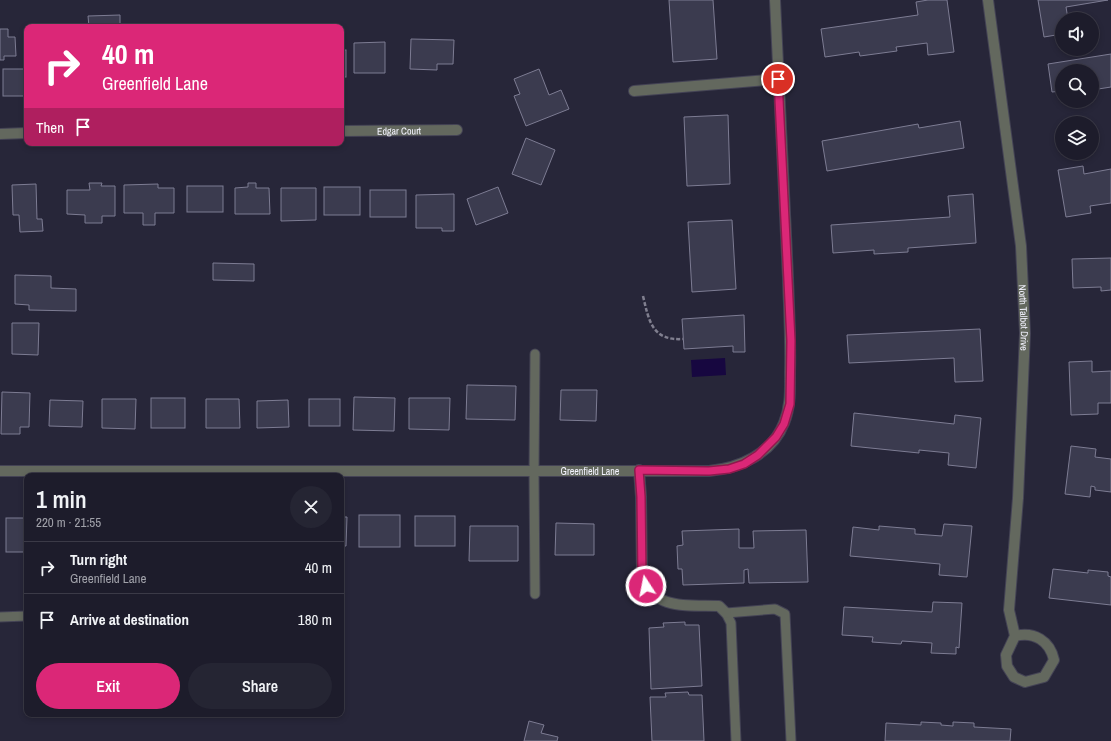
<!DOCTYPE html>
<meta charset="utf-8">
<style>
:root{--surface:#1d1c2b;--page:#252533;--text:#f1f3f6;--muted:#a0a1a9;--line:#3b3a47;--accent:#db2777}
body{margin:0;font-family:"Archivo Narrow",sans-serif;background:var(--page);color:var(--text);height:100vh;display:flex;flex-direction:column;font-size:15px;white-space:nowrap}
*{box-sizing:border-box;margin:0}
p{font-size:13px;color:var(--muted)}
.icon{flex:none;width:22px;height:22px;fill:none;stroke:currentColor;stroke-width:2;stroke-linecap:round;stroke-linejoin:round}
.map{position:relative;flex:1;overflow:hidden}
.drawer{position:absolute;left:24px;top:473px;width:320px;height:244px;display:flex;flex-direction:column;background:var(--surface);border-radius:8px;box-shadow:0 2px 6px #0003,0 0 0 1px var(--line)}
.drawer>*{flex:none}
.hud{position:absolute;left:24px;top:24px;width:320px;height:122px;border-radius:8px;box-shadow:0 2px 6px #0003,0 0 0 1px var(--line);background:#db2777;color:#fff;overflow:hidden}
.controls{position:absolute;left:1055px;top:12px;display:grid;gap:8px}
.controls a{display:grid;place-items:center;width:44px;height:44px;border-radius:50%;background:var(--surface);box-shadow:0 2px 6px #0003,0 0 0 1px var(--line);font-size:20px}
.pin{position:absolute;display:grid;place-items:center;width:34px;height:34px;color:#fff;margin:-17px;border:2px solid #fff;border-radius:50%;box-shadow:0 1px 4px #0007}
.me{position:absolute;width:44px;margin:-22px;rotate:349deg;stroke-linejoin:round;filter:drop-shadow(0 0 3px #0008)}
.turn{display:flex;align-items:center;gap:14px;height:84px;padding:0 12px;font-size:18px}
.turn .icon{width:52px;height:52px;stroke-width:2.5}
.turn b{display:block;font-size:28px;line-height:34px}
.then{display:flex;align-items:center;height:38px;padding:0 12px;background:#0003;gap:8px;font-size:15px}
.round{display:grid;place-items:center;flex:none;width:42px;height:42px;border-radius:21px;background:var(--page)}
.head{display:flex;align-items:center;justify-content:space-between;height:68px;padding:0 12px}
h1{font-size:24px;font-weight:600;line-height:30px}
.cta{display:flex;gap:8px;margin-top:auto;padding:8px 12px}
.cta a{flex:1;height:46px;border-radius:24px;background:var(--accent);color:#fff;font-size:16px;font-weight:600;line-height:46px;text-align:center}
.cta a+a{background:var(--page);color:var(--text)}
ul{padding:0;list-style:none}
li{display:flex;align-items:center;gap:12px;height:52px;padding:0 12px;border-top:1px solid var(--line)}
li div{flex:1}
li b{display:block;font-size:15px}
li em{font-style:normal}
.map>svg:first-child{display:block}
.water{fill:#170740}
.building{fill:#3b3b4f;stroke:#7d7c93}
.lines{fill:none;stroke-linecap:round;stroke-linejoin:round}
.lane-casing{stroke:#444355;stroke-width:11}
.street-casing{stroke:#444355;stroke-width:12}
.path{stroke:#807f8f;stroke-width:2.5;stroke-dasharray:4 2;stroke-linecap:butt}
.lane{stroke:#63685e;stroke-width:9}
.street{stroke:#63685e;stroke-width:10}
.route-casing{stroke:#8e194d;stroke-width:10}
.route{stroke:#db2777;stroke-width:7}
.labels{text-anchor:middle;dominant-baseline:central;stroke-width:4;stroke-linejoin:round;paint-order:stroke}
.street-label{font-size:10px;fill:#f3f3fe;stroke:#1e1d2f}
</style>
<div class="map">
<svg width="1111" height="741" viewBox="0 0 1111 741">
<rect width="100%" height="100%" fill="#272639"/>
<path class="water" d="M725,358L726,375L692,377L691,360Z"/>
<g class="building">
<path d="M669,0H713L717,59L673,62Z"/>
<path d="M928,0H947L954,52L928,55L927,43L896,47L897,51L860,56L859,52L825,57L821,29L918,15L916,2Z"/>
<path d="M1038,0H1108L1066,7L1068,19H1062V34L1044,37Z"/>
<path d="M120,15V27H89L88,16Z"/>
<path d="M0,29H8V37H15L16,56H4V60H0Z"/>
<path d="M411,39L454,40L453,64H437V70L410,69Z"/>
<path d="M385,42V73H354V43Z"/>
<rect x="341" y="50" width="5" height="27"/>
<path d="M1111,54V87L1092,90V71H1062V91L1052,92L1048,64Z"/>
<rect x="3" y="69" width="24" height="27"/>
<path d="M539,69L549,95L561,90L569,109L526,126L514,96L520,94L514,79Z"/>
<path d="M728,115L730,184L687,186L684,117Z"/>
<path d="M960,121L964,148L827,171L822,141L918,124L919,128Z"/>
<path d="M526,138L555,150L541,185L512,174Z"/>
<path d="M1083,166L1084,174L1111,169V203L1090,206L1091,213L1066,217L1058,170Z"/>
<path d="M89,183H102L101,186H115V216H102V223H85V215L67,214V190H90Z"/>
<path d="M248,183H256V188H269L270,214H235V188L248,187Z"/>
<path d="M36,184L37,219H42L43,231L20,232L19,215H13L12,185Z"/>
<path d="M158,184V188H174V213H155V225H143V213H124V185Z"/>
<rect x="187" y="186" width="36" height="26"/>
<rect x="324" y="187" width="36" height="28"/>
<path d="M498,187L508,213L476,225L467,199Z"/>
<path d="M281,188H316V220L281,221Z"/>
<rect x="370" y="190" width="36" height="27"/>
<path d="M454,194V231H442V228H416V195Z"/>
<path d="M973,194L976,243L908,248V252L874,254V250L833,253L831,225L950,217L948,196Z"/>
<path d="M732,220L736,289L692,292L688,222Z"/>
<path d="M1111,258V290L1101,291V287L1073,288L1072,259Z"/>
<path d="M213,263L254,264V281L213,280Z"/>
<path d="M15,275L51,276V288L76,289V311L29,310V305L15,304Z"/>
<path d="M744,315L745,352H733V346L684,349L682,319Z"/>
<path d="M12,323H39L38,355L12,354Z"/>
<path d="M980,329L983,381L955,382L954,358L849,363L847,335Z"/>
<path d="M1092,361V372L1111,371V403H1098V414L1071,415L1069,362Z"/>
<path d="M467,385L516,386L515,420L466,419Z"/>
<path d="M561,390H597L596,421L560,420Z"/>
<path d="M2,392L30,393L29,427H20V434H1Z"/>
<path d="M354,397L395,398L394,431L353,430Z"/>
<rect x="151" y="398" width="34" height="30"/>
<path d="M409,398H450L449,430L409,429Z"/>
<path d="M102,399H136L135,429L102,428Z"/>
<path d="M206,399H239L240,428H206Z"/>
<rect x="309" y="399" width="31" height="27"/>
<path d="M50,400L83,401L82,427L49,426Z"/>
<path d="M288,400L289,427L257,428V401Z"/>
<path d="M854,413L954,424L955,415L981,418L976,468L948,465L949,453L919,450V453L851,446Z"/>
<path d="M1071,446L1096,449L1095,457L1111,459V492L1095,490V487L1091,486L1090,497L1065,494Z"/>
<rect x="359" y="515" width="41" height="32"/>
<rect x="415" y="516" width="40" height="30"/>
<path d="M341,517H347L346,546H341Z"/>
<rect x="6" y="518" width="21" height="34"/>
<path d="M556,523L594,524V555H555Z"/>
<path d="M944,524L972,526L967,577L939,575L940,564L850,556L853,527L879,530V526L915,529V534L942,536Z"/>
<path d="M470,526H518V561H469Z"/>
<path d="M739,529V548H754L753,531L806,530L808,582L749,583L748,569L744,570V583L683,585L682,569H678L677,546L683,545L682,531Z"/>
<path d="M1053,569L1088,573V570L1108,572V576L1111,577V605L1049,598Z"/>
<path d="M933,602L962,603L959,648L956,647V654L931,653L932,643L902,641L901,644L872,642L873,637L842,635L844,607L932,612Z"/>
<path d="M685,622V625H699L702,686L651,689L649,628L664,627L663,623Z"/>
<path d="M688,692L689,695H702L704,741H652L650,697H666L665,693Z"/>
<path d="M529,721L544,725L541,733L558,737L557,741H524Z"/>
<path d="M921,722L941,723V725L953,726V722L974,723V727L1011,729L1010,741H885L886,723L921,725Z"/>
</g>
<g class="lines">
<defs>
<g id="lane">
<path d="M535,354L534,472L535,594"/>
<path d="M0,617L27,616"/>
<path d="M736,741L731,623L726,613L775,609L785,614L791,741"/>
</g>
<g id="street">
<path id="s1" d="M988,0L1021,246L1025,333L1018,498L1009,610L1015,636L1006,655L1007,666L1014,677L1025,682L1044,677L1054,660C1050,641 1034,631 1015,636"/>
<path d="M634,91L778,79"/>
<path id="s2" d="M341,131L457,130"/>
<path d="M0,134L27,133"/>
<path d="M639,470L641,497L642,575C653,611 688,605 719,606L726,613"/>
<path id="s3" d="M0,471H709C740,468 772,454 784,423C791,406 790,390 790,372C791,341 789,310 788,278C783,186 779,93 775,0"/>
</g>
</defs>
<use href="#lane" class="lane-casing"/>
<use href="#street" class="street-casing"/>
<path class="path" d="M643,296C649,321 652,341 683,339"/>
<use href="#lane" class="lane"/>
<use href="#street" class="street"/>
</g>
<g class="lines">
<defs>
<path id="route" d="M646,586L642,575L641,497L639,470L709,471L729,469L744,464L758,455L776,437L784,424L790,404L791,341L778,79"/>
</defs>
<use href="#route" class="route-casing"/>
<use href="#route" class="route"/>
</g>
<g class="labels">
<g class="street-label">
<text stroke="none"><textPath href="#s2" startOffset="58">Edgar Court</textPath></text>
<text stroke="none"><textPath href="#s1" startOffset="320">North Talbot Drive</textPath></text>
<text stroke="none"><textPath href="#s3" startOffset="590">Greenfield Lane</textPath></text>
</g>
</g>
</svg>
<div class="controls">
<a><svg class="icon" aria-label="sound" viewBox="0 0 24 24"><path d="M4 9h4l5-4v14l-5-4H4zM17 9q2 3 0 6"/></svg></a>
<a><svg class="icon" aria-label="search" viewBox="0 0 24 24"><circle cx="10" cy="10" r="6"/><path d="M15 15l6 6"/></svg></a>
<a><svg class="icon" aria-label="layers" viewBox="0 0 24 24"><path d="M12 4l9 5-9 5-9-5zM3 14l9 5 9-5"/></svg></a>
</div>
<div class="pin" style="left:778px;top:79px;background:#d93025"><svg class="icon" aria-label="arrive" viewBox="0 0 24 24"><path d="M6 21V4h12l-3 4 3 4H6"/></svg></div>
<svg class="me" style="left:646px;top:586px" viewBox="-20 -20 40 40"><circle r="17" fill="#db2777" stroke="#fff" stroke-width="3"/><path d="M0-11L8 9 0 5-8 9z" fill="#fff"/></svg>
<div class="hud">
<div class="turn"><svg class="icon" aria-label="right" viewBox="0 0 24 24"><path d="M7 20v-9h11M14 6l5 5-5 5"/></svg><div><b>40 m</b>Greenfield Lane</div></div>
<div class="then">Then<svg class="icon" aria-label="arrive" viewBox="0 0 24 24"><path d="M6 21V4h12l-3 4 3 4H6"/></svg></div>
</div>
<section class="drawer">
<div class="head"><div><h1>1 min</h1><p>220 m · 21:55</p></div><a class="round"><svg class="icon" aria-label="close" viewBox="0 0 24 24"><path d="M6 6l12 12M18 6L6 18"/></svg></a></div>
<ul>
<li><svg class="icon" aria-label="right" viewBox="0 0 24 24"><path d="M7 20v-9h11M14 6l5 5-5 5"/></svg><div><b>Turn right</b><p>Greenfield Lane</p></div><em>40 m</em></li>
<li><svg class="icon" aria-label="arrive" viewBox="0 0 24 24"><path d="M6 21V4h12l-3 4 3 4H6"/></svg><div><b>Arrive at destination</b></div><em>180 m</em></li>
</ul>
<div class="cta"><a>Exit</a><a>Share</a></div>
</section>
</div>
